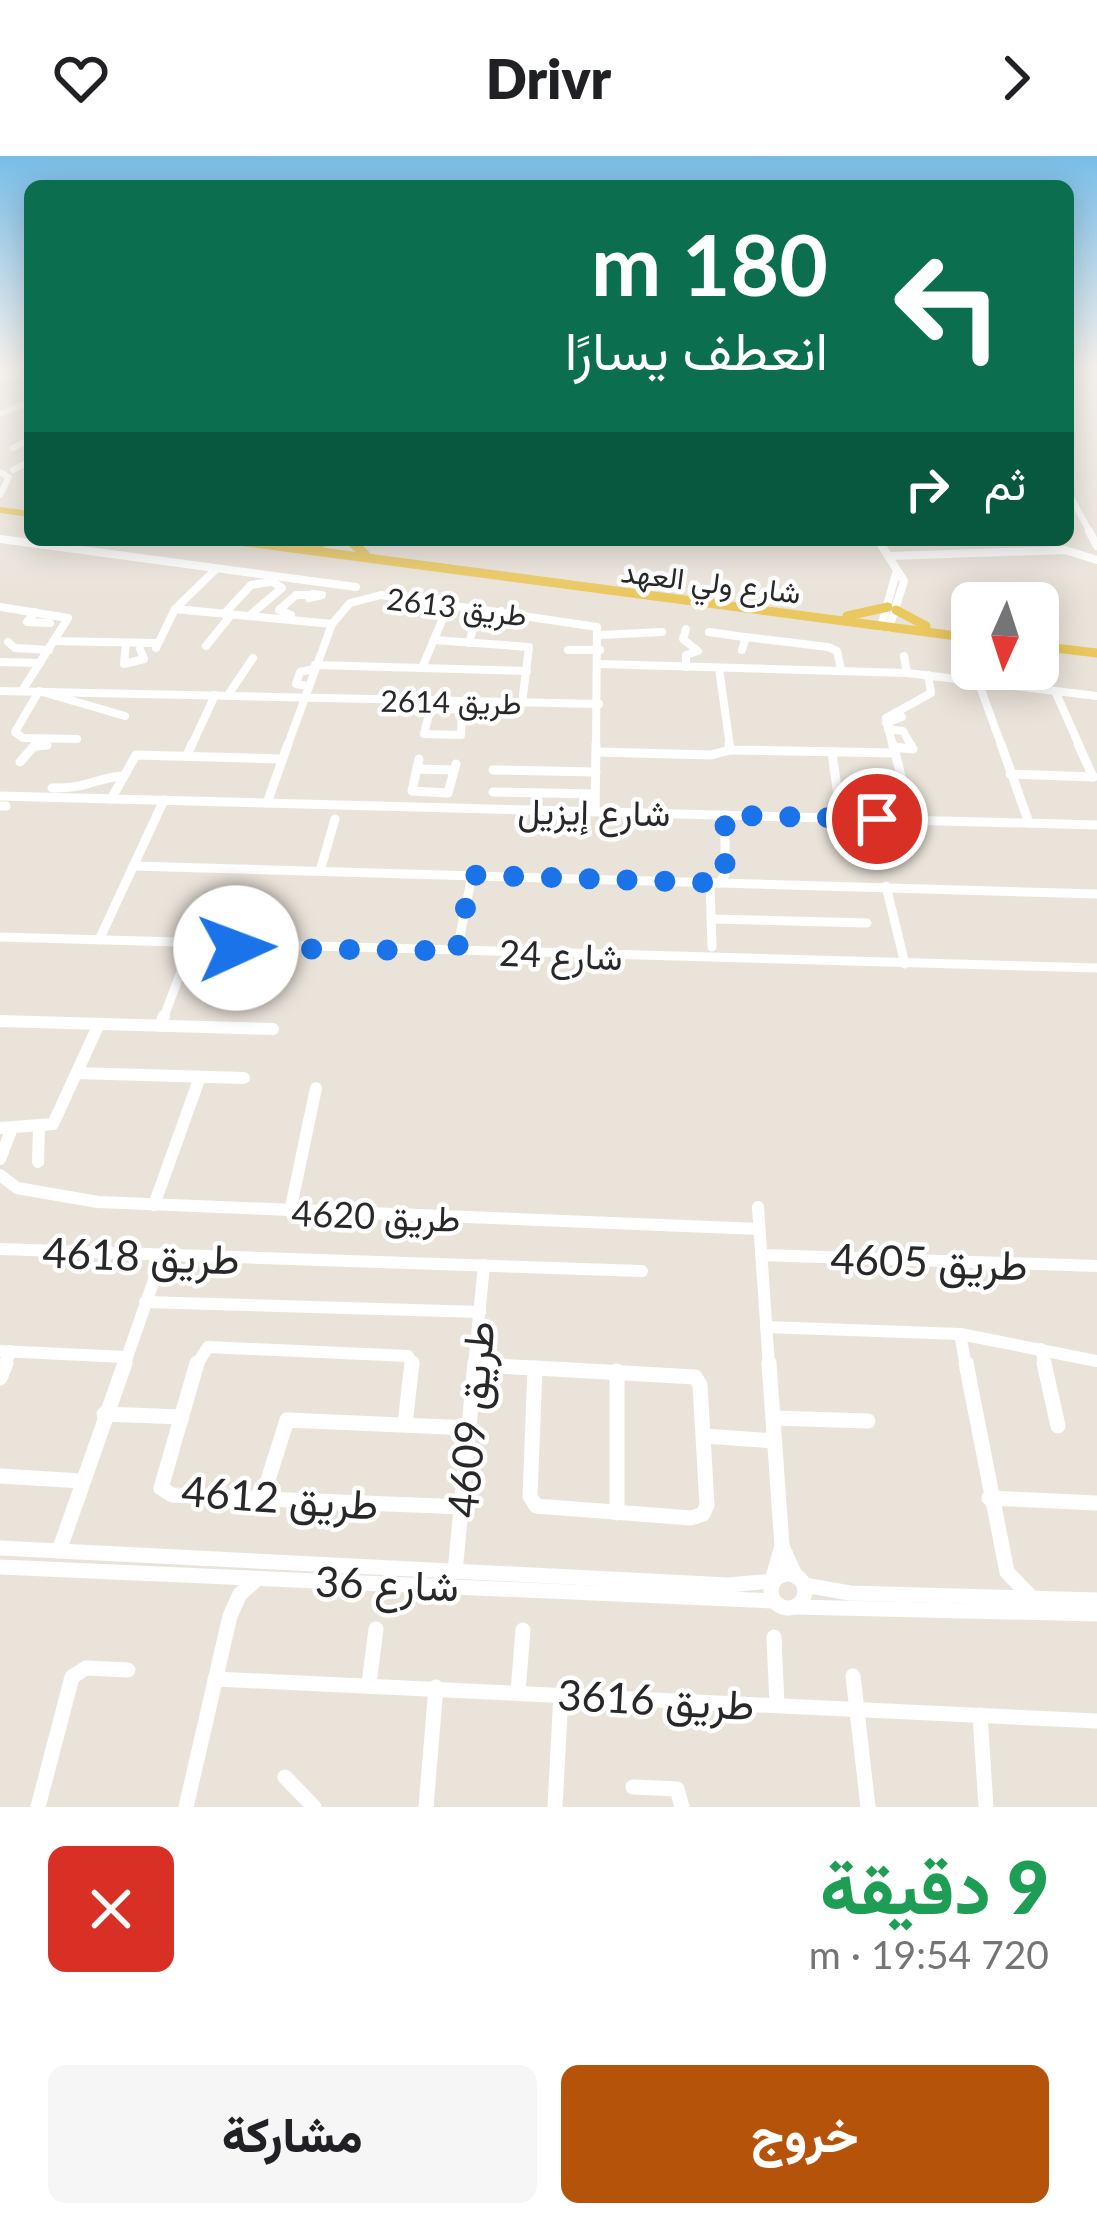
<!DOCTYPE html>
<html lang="ar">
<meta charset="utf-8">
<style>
:root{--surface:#fff;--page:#f6f6f6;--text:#202124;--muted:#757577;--accent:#b45309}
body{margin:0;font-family:Lato,Vazirmatn,sans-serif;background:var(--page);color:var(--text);direction:rtl;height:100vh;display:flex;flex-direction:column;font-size:45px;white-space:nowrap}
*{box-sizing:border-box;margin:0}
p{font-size:39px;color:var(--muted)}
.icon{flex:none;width:66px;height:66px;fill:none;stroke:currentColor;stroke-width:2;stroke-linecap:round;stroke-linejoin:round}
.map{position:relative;height:1651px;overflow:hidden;direction:ltr}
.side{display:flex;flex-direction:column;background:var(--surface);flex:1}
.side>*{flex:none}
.hud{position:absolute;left:24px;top:24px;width:1050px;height:366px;border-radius:18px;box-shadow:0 6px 30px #0003;direction:rtl;background:#0b6e4f;color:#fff;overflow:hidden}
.needle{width:78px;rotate:183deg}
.fabs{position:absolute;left:951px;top:426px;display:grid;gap:24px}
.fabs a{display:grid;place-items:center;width:108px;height:108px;border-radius:18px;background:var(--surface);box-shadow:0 6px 30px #0003;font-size:60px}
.pin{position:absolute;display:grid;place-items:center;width:102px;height:102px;color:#fff;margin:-51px;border:6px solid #fff;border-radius:50%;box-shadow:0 3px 12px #0007}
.me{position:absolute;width:132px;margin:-66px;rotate:88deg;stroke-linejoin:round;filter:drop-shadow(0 0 9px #0008)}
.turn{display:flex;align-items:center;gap:42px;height:252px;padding:0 48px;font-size:54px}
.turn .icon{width:156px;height:156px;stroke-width:2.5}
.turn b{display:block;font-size:84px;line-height:102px}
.then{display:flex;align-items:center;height:114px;padding:0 48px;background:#0003;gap:24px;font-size:45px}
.round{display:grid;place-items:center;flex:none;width:126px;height:126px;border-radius:18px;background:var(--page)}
.headline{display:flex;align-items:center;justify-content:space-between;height:204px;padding:0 48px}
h1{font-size:72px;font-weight:800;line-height:90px;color:#1e9e55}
.action{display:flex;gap:24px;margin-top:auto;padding:24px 48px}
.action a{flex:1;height:138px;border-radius:18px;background:var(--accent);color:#fff;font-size:48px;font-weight:800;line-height:138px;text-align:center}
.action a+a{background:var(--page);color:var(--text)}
header{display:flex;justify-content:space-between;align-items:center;height:156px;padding:0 48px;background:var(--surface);font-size:54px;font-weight:800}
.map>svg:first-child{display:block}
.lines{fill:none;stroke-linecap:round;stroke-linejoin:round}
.minor-far4{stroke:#fff;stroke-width:6}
.minor-far3{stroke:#fff;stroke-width:8}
.minor-far2{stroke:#fff;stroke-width:9}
.minor-far1{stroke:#fff;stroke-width:12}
.minor{stroke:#fff;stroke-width:15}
.major-far1{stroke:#eac85f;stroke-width:6}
.major{stroke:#eac85f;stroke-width:9}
.route{stroke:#1a73e8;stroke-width:21;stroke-dasharray:0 37.8}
.labels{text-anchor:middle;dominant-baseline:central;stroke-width:9;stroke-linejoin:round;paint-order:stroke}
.far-street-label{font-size:30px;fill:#282828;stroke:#fff}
.street-label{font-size:36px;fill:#282828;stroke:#fff}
.near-street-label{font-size:42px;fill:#282828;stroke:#fff}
</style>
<header><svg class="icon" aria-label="forward" viewBox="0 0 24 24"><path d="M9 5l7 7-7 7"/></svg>Drivr<svg class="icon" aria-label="heart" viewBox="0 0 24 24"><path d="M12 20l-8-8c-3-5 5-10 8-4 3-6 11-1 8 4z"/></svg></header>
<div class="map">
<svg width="1097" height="1651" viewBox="0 0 1097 1651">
<rect width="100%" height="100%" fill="#eae3da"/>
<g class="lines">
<g class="minor-far4">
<path d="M0,211L29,210"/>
<path d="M0,221L30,220"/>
<path d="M0,258L30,246"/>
<path d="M13,292L30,283"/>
<path d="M13,314L30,305"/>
<path d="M0,316L9,321L0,339"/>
<path d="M1068,336L1091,378"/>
</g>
<g class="minor-far3">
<path d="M1089,375L1097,390"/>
<path d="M0,383L356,431"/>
<path d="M878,384L904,425L889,472"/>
<path d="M891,400L1065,394L1097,404"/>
<path d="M312,438L322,439L309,442Z"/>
<path d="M0,451L68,462L22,535"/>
<path d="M175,453L332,468"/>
<path d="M35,456L27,466L50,467"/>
<path d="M224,458L251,429L270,426"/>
<path d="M291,459L279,454L296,439H310"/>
<path d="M249,460L282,432L273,426"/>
<path d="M881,471L896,417"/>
<path d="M686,473L683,483L698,495L686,499V511"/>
<path d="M709,476L744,481"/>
<path d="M601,479L662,476"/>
<path d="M434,484L529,491L522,547"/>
<path d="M54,485L154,487"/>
<path d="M8,486L15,492L49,494"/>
<path d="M126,487L124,508L144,503L140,493"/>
<path d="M469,487L474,469L501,455"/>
<path d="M206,490L231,459"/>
<path d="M156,492L175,453L215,414"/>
<path d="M568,494H600"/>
<path d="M742,494L746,481L828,491L837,495L841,514"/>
<path d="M904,500L907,517"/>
<path d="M0,506L40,507"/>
<path d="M600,508L907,517L1097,540"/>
<path d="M315,509L527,515"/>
<path d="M422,512L449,448"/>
<path d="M719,512L730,591"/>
<path d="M978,525L1002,591"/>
<path d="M307,530L296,528L300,516L313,513"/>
<path d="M0,535L599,548"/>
<path d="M1055,535L1080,591"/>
<path d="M228,539L253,502"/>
<path d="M462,553L461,579L424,578L430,554Z"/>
<path d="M886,567L902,561"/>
<path d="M888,573L903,575L912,591"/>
<path d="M77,583L23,582L15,576L39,535L125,560"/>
<path d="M33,591L47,589"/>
<path d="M191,591L215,539"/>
<path d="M287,591L332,468L350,447L381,439L597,471L596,591"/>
<path d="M893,591L886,562L931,537L928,519"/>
</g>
<g class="minor-far2">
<path d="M729,588L730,594L895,597"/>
<path d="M893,588L912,664"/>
<path d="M1001,588L1029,667"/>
<path d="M1078,588L1093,621"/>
<path d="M893,591L913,593L910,588"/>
<path d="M597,596L711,599L730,594"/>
<path d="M832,596L841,662"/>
<path d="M187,600L192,588"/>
<path d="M419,603L412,635L448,637L456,608"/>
<path d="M20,606L35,589H47"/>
<path d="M417,613L454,614"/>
<path d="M493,614L596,616"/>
<path d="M1010,618L1094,621"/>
<path d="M52,632C87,633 95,622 122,620"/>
<path d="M493,636L595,638"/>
<path d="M0,640L1097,669"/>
<path d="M111,643L136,599L281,603"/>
<path d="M267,647L288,588"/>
<path d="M0,650H6"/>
<path d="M595,655L596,588"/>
<path d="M133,710L1097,738"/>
<path d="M320,715L335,663"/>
<path d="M710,727L712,791"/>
<path d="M719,727L725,719V659"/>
<path d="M886,730L905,808"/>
<path d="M712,763L867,767"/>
<path d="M0,781L1097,812"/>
<path d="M99,784L164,644"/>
<path d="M237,788L218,802L246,804L260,789"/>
<path d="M457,795L472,719"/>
<path d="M163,863L192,787"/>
</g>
<g class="minor-far1">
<path d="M0,865L273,873"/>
<path d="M160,870L164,860"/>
<path d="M77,917L244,922"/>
<path d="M0,972L53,968L99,868"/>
<path d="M0,1003L12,972"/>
<path d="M38,1006L39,973"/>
<path d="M0,1019L17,1032L98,1046L759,1073"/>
<path d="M154,1049L200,921"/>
<path d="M758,1051L769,1210"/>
<path d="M290,1056L316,932"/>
<path d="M0,1093L642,1115"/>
<path d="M761,1099L1097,1110"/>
<path d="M145,1146L480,1156"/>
<path d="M766,1171L960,1178L1097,1205"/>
<path d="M960,1178L966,1210"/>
<path d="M1041,1193L1045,1210"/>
<path d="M0,1195L125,1201"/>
<path d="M475,1209L493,1210"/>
<path d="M5,1210L10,1195"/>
<path d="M124,1210L162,1101"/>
<path d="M196,1210L208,1191L408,1200L413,1210"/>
<path d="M474,1210L484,1109"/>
</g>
<g class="minor">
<path d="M197,1207L161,1332L172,1339L463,1351"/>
<path d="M769,1207L782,1390L796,1421"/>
<path d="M966,1207L1007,1416L1031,1441"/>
<path d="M1044,1207L1058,1270"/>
<path d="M475,1209L535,1212"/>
<path d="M535,1212L695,1221L700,1229L707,1349L703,1358L691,1362L536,1350L530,1340Z"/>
<path d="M617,1215V1357"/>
<path d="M0,1222L6,1207"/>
<path d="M104,1258L182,1261"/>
<path d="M773,1262L868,1265"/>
<path d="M405,1268L412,1207"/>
<path d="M705,1280L774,1285"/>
<path d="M0,1320L81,1325"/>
<path d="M989,1342L1097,1347"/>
<path d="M262,1343L287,1264L470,1272"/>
<path d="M0,1392L728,1429L772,1425L782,1390"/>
<path d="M59,1395L125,1207"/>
<path d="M0,1411L774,1445"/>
<path d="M455,1416L475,1207"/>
<circle cx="788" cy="1435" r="17"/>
<path d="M804,1429L850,1437L1097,1444"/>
<path d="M795,1451L1097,1458"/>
<path d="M774,1481L777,1549"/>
<path d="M853,1520L868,1651"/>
<path d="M215,1523L1097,1565"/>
<path d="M369,1528L376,1473"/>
<path d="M518,1536L523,1474"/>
<path d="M980,1559L986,1651"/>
<path d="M285,1621L314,1651"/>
<path d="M633,1631L677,1633L682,1651"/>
<path d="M38,1651L72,1521L86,1512L128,1514"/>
<path d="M186,1651L230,1460L240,1438L257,1423"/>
<path d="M426,1651L436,1531"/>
<path d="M555,1651L561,1538"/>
</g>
<path class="major-far1" d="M0,354L30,358"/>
<g class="major">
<path d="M231,384L972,482"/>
<path d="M349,384L365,398"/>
<path d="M308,389L336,384"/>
<path d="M896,454L926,470"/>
<path d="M847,460L888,451"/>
<path d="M1038,490L1097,497"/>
</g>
</g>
<linearGradient id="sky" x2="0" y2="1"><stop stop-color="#78bde8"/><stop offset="0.48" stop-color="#f6f2ee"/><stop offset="1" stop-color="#f6f2ee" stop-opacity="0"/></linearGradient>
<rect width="1097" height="441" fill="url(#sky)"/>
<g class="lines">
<path class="route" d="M236,792L457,795L472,719L719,727L725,719V659L877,663"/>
</g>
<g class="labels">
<g class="far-street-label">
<text transform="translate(711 425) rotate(7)">شارع ولي العهد</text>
<text transform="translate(457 450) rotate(7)">طريق 2613</text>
<text transform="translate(451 545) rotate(1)">طريق 2614</text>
</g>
<g class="street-label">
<text transform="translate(594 655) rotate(1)">شارع إيزيل</text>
<text transform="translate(561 798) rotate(2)">شارع 24</text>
<text transform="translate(376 1059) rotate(2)">طريق 4620</text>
</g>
<g class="near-street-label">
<text transform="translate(141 1099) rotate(2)">طريق 4618</text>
<text transform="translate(929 1105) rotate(2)">طريق 4605</text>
<text transform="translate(470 1263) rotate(-85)">طريق 4609</text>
<text transform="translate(280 1341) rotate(4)">طريق 4612</text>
<text transform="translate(387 1427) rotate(2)">شارع 36</text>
<text transform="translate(656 1543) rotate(3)">طريق 3616</text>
</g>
</g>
</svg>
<div class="fabs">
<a><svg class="needle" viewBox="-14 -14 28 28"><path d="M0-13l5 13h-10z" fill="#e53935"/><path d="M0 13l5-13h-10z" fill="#757577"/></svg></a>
</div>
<div class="pin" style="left:877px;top:663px;background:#d93025"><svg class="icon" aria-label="arrive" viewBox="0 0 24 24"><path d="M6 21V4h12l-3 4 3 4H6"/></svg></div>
<svg class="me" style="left:236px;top:792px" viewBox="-20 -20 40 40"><circle r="19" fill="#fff"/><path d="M0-13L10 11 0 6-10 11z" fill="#1a73e8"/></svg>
<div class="hud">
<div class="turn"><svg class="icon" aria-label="left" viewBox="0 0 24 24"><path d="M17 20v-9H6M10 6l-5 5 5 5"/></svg><div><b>180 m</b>انعطف يسارًا</div></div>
<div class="then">ثم<svg class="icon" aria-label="right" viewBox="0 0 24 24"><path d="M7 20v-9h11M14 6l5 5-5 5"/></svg></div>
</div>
</div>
<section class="side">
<div class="headline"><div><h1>9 دقيقة</h1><p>720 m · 19:54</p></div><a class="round" style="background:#d93025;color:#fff"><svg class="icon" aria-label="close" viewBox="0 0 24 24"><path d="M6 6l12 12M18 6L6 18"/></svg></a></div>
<div class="action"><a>خروج</a><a>مشاركة</a></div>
</section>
